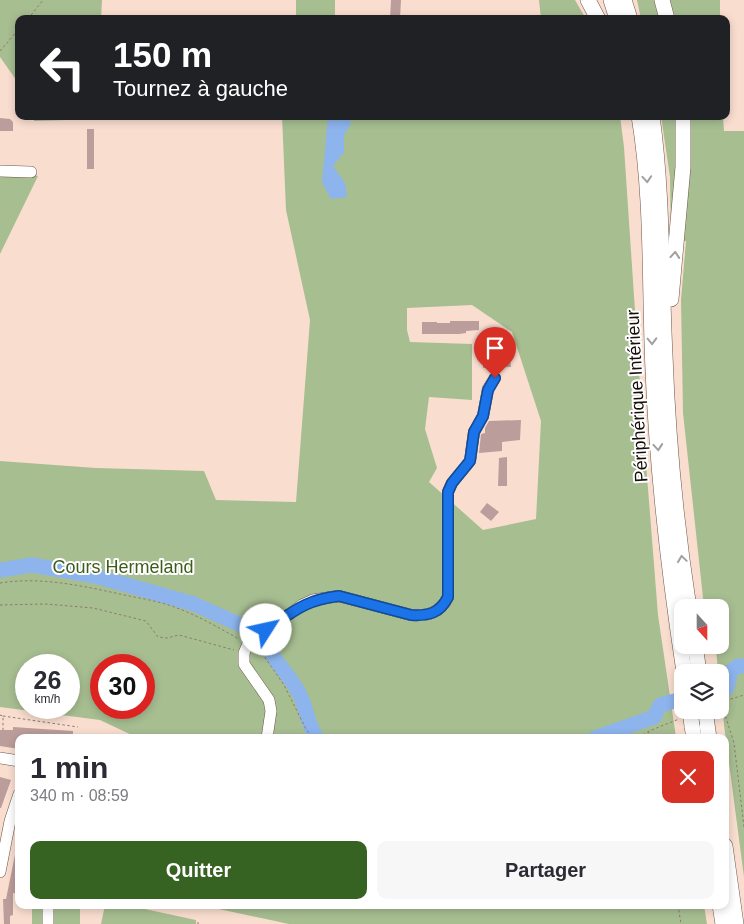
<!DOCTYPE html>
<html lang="fr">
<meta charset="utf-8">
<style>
:root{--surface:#fff;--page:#f7f7f7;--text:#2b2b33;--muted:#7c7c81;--accent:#376322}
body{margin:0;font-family:Helvetica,sans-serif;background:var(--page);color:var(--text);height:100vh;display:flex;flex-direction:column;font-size:19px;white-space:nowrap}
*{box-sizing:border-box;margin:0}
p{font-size:16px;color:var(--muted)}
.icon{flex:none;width:28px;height:28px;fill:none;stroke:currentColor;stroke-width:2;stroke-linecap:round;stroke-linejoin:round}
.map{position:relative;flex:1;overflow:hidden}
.details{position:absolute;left:15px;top:734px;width:714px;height:175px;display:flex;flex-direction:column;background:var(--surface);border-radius:10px;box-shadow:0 2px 8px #0003}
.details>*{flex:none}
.banner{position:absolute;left:15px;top:15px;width:715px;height:105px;border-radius:10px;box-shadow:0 2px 8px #0003;background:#202124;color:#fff;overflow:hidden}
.needle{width:32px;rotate:159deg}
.fabs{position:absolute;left:674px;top:599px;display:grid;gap:10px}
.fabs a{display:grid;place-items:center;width:55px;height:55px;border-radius:10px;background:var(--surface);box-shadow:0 2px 8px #0003;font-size:25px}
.speed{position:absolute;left:15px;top:654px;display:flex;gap:10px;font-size:25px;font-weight:700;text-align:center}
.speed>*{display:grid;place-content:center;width:65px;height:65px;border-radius:50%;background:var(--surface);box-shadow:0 2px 8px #0003;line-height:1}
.speed small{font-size:12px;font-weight:400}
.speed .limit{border:8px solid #d22;background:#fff;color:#111}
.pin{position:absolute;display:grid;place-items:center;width:42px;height:42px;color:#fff;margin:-51px -21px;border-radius:50% 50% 50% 0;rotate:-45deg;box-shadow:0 0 5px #0007}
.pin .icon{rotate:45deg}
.me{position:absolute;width:55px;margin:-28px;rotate:55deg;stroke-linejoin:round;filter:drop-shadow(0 0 4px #0008)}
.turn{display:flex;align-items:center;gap:18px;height:105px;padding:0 15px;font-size:22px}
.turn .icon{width:65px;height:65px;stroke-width:2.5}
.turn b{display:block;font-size:35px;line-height:42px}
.round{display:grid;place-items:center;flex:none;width:52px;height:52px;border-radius:10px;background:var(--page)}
.overview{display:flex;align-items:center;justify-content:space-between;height:85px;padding:0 15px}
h1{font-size:30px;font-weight:800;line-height:38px}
.button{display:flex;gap:10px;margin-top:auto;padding:10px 15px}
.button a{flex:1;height:58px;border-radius:10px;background:var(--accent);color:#fff;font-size:20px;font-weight:800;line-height:58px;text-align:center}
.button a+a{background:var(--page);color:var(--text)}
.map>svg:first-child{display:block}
.green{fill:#a7be91;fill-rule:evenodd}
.water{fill:#8db4ed}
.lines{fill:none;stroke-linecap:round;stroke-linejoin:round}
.river{stroke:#8db4ed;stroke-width:15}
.building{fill:#bb9d9b}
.minor-casing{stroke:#6d564a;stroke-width:12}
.highway-casing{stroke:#6d564a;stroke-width:16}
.path{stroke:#8c7a70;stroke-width:1;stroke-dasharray:2.5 2.5;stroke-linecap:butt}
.minor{stroke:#fff;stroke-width:11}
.highway{stroke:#fff;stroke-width:15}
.highway-bridge-casing{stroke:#6d564a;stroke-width:16;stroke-linecap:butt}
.highway-bridge{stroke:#fff;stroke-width:15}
.oneway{stroke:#a29f9d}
.route-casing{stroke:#114b97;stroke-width:12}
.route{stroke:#1a73e8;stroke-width:9}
.labels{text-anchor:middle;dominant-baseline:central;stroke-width:4;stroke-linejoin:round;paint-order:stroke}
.street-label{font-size:18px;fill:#170e09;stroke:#fff}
.park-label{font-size:18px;fill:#3e5b19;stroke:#fff}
</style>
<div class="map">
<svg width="744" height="924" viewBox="0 0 744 924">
<rect width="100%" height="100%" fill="#f9ded0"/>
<g class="green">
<path d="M0,0H102L101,19H19V84L0,57Z"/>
<rect x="296" y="0" width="39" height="19"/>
<path d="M539,0H575L586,19H541Z"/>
<path d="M637,0H720V19H641Z"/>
<path d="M34,116H100V119L34,121Z"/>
<path d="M282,116H620L624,147L641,400L658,615L676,737L138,738L100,720L0,707V461L96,468L204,471L216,500L296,502L310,320L286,210ZM472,305L512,332L541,421L536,519L483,530L429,482L437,468L425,429L429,397L472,400V344L410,342L407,330V308ZM26,665H69V708H26ZM101,665H144V708H101Z"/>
<path d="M661,116H723L724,131H744V877L724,725L720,672H718L716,648L705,646L720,645V608L704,607L683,413L681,300L686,241L671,242L670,177Z"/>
<path d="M0,173L38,176L0,254Z"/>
<rect x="32" y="905" width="48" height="19"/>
<path d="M105,905H126L196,920V924H101Z"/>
<path d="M200,905H704L707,924H289Z"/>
</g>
<path class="water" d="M328,116H349L351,124L344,135V152L333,166L345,183L347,197L331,199L322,182Z"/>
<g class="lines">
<g class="river">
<path d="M0,570L32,565L95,576L194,604L243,626L256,627C265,636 265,643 271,653C280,667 293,680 300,695C307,709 307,724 317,738"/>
<path d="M720,693L727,688L731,671L738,666H744"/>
<path d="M595,738L654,717L660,705L682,699"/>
</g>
</g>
<g class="building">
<path d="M391,0H401L400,19H390Z"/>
<path d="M0,118L10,119L13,122V131H0Z"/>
<rect x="87" y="129" width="7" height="40"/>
<path d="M450,321H479V330L466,331V333L459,334H422V322H437V323H450Z"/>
<path d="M500,335H507L511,367L483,368V352L500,351Z"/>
<path d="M521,420L520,440L502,442V451L479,453L481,434L485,433V428L489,421Z"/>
<path d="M507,457V486H498L499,458Z"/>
<path d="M487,503L499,512L491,521L480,512Z"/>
<path d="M13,727L73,731V738H19V749L0,746V730H13Z"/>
<path d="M0,777L11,780L1,808H0Z"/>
<path d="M16,850H19V894L13,893V915L10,916V924H4L3,899H6Z"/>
</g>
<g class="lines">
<defs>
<g id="minor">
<path d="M0,171L31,172"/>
<path d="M267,738L271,711L269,700L244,664V653L248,644L302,605L313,600L339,596L411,615C429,616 440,613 448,597V492L452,483L470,461L474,432L483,416L488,389L495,378"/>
<path d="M0,758L19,761"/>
<path d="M0,872L10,821L19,794"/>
<path d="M48,924V905"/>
</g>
<g id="highway">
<path d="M588,0L598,19"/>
<path d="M611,0L617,19"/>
<path d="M624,0L630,19"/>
<path d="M662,0L667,19"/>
<path d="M639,116C653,200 649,286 653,370C657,471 669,573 684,672"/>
<path d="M652,116C663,195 661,275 665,355C668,439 676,524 689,608"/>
<path d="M671,299L683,167V116"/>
<path d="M695,645L699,672"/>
<path d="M705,710L709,738"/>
<path d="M692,726L694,738"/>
<path d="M725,846L736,924"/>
<path d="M720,905L723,924"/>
</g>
</defs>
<use href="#minor" class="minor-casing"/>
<use href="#highway" class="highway-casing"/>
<g class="path">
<path d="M28,19L43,0"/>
<path d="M0,51L19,29"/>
<path d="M0,583C43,576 87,587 129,596C145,599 162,602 177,608C199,616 219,628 239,639"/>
<path d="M0,605L46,604L93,608L146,621L158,637L167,638L179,635L234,650"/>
<path d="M259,649L284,685L306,729L313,738"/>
<path d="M721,702L734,743L744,827"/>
<path d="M721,702L744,695"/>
<path d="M0,715L3,716V730"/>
<path d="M3,716L78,727"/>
<path d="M639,738L649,731L679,719"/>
<path d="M647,738L649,732"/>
<path d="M678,905L681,924"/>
<path d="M198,924V922"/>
</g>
<use href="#minor" class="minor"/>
<use href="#highway" class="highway"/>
<defs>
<path id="highway-bridge" d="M690,710L692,726"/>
</defs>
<use href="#highway-bridge" class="highway-bridge-casing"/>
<use href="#highway-bridge" class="highway-bridge"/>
</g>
<defs><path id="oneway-chevron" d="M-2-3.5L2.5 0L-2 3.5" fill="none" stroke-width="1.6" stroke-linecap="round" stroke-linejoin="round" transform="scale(1.25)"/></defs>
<g class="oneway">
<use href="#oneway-chevron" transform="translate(647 179) rotate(86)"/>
<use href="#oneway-chevron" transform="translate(675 255) rotate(-85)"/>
<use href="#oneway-chevron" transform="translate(652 341) rotate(88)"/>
<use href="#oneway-chevron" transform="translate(658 447) rotate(85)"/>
<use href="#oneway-chevron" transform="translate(682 559) rotate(-98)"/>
</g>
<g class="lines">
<defs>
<path id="route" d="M266,630C294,611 305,600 339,596L411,615C429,616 440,613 448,597V492L452,483L470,461L474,432L483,416L488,390L495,378"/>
</defs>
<use href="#route" class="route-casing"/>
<use href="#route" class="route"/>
</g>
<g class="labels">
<g class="street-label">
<text transform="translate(637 396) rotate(-93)">Périphérique Intérieur</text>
</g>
<g class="park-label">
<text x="123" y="567">Cours Hermeland</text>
</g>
</g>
</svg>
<div class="fabs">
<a><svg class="needle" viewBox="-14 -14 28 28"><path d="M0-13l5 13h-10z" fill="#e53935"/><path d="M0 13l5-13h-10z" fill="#7c7c81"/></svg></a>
<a><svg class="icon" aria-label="layers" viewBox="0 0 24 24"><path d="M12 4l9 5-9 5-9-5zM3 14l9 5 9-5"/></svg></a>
</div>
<div class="speed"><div>26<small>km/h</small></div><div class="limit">30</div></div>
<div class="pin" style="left:495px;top:378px;background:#d93025"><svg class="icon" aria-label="arrive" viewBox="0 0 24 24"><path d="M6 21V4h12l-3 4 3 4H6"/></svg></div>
<svg class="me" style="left:266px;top:630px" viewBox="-20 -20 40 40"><circle r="19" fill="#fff"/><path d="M0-13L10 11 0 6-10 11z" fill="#1a73e8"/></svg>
<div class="banner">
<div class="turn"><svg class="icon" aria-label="left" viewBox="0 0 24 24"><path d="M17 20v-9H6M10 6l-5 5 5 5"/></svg><div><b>150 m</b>Tournez à gauche</div></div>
</div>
<section class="details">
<div class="overview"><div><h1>1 min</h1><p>340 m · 08:59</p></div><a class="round" style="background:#d93025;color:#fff"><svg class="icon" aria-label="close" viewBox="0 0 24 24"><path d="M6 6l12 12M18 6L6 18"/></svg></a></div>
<div class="button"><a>Quitter</a><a>Partager</a></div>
</section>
</div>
